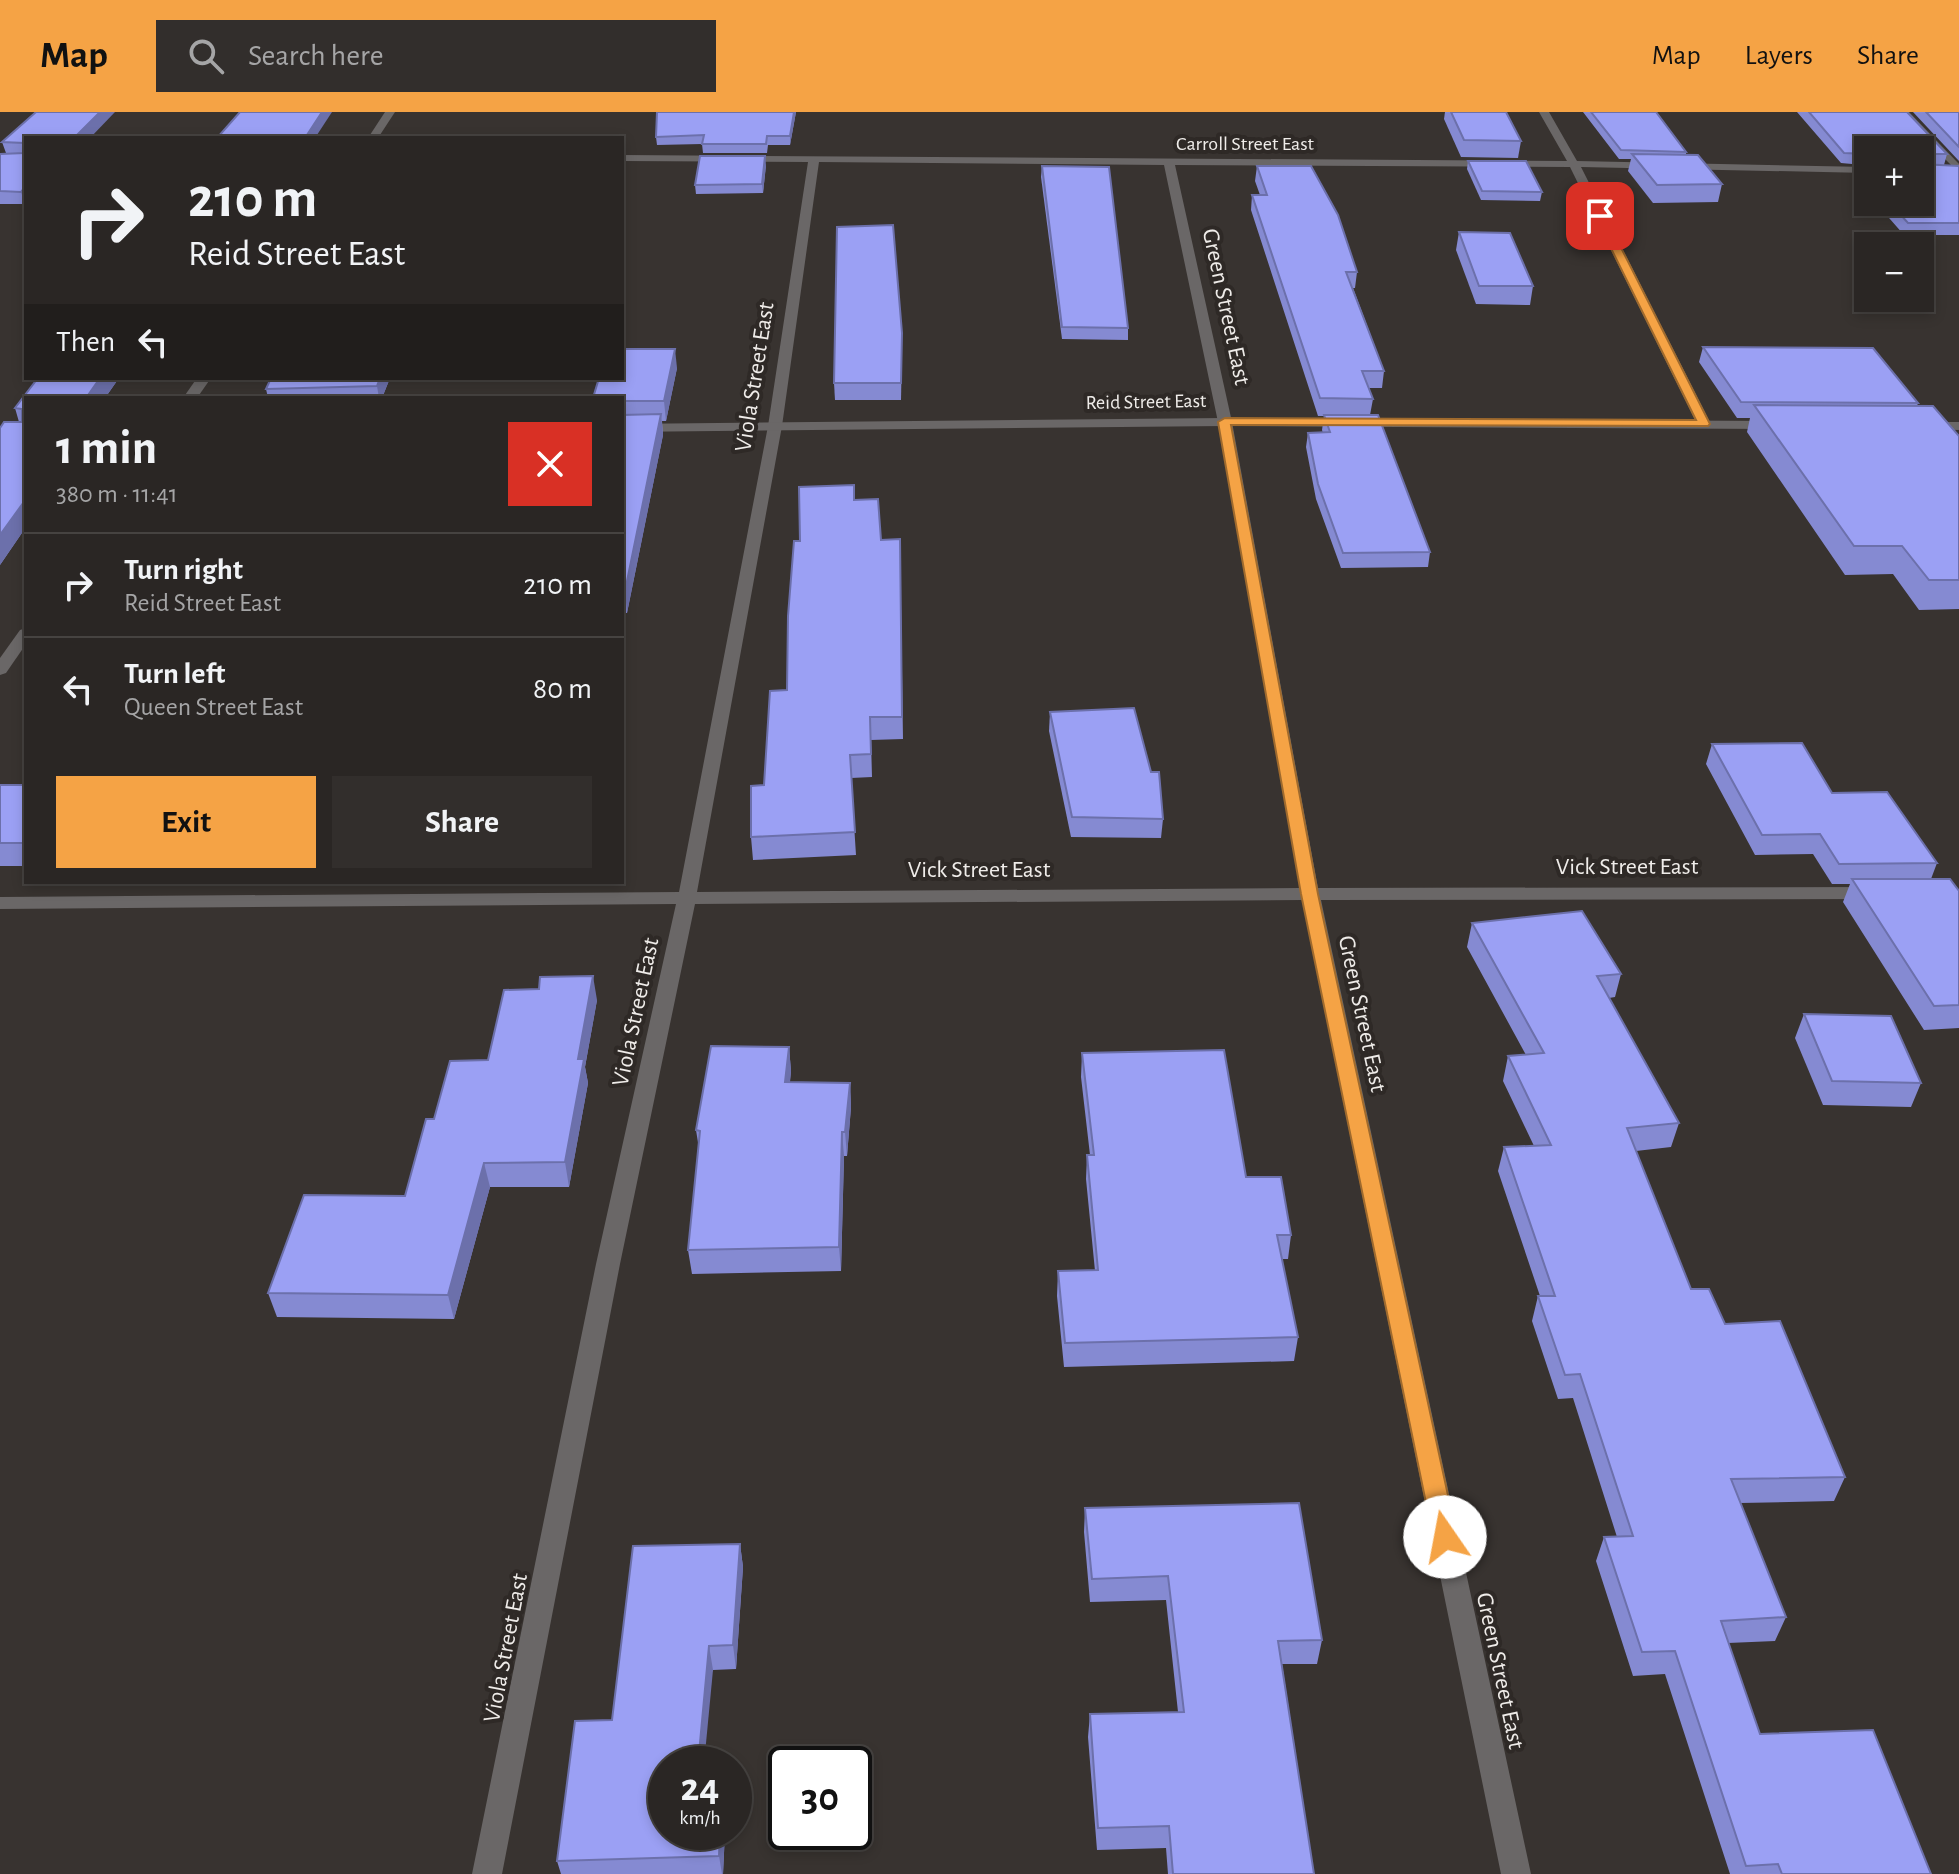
<!DOCTYPE html>
<meta charset="utf-8">
<style>
:root{--surface:#2a2624;--page:#322e2c;--text:#f1f3f6;--muted:#a5a5a6;--line:#464341;--accent:#f5a345}
body{margin:0;font-family:"Alegreya Sans",sans-serif;background:var(--page);color:var(--text);height:100vh;display:flex;flex-direction:column;font-size:30px;white-space:nowrap}
*{box-sizing:border-box;margin:0}
p{font-size:26px;color:var(--muted)}
.icon{flex:none;width:44px;height:44px;fill:none;stroke:currentColor;stroke-width:2;stroke-linecap:round;stroke-linejoin:round}
.map{position:relative;flex:1;overflow:hidden}
.details{position:absolute;left:24px;top:284px;width:600px;height:488px;display:flex;flex-direction:column;background:var(--surface);border-radius:0px;box-shadow:0 4px 12px #0003,0 0 0 2px var(--line)}
.details>*{flex:none}
.banner{position:absolute;left:24px;top:24px;width:600px;height:244px;border-radius:0px;box-shadow:0 4px 12px #0003,0 0 0 2px var(--line);background:#2a2624;color:var(--text);overflow:hidden}
.tools{position:absolute;left:1854px;top:24px;display:grid;gap:16px}
.tools a{display:grid;place-items:center;width:80px;height:80px;border-radius:0px;background:var(--surface);box-shadow:0 4px 12px #0003,0 0 0 2px var(--line);font-size:40px}
.speed{position:absolute;left:648px;top:1634px;display:flex;gap:16px;font-size:40px;font-weight:700;text-align:center}
.speed>*{display:grid;place-content:center;width:104px;height:104px;border-radius:50%;background:var(--surface);box-shadow:0 4px 12px #0003,0 0 0 2px var(--line);line-height:1}
.speed small{font-size:20px;font-weight:400}
.speed .limit{border:4px solid #111;border-radius:12px;background:#fff;color:#111}
.pin{position:absolute;display:grid;place-items:center;width:68px;height:68px;color:#fff;margin:-34px;border-radius:16px;box-shadow:0 4px 12px #0006}
.me{position:absolute;width:88px;margin:-44px;rotate:348deg;stroke-linejoin:round;filter:drop-shadow(0 0 6px #0008)}
.turn{display:flex;align-items:center;gap:28px;height:168px;padding:0 32px;font-size:36px}
.turn .icon{width:104px;height:104px;stroke-width:2.5}
.turn b{display:block;font-size:56px;line-height:68px}
.then{display:flex;align-items:center;height:76px;padding:0 32px;background:#0003;gap:16px;font-size:30px}
.round{display:grid;place-items:center;flex:none;width:84px;height:84px;border-radius:0px;background:var(--page)}
.summary{display:flex;align-items:center;justify-content:space-between;height:136px;padding:0 32px}
h1{font-size:48px;font-weight:700;line-height:60px}
.primary-button{display:flex;gap:16px;margin-top:auto;padding:16px 32px}
.primary-button a{flex:1;height:92px;border-radius:0px;background:var(--accent);color:#111;font-size:32px;font-weight:700;line-height:92px;text-align:center}
.primary-button a+a{background:var(--page);color:var(--text)}
ul{padding:0;list-style:none}
li{display:flex;align-items:center;gap:24px;height:104px;padding:0 32px;border-top:2px solid var(--line)}
li div{flex:1}
li b{display:block;font-size:30px}
li em{font-style:normal}
header{display:flex;align-items:center;gap:48px;box-sizing:border-box;height:112px;padding:0 40px;background:var(--accent);color:#111}
header strong{font-size:38px}
nav{display:flex;gap:44px;margin-inline-start:auto;font-size:28px}
.search{width:560px;height:72px;background:var(--page);display:flex;align-items:center;gap:20px;box-sizing:border-box;padding:0 28px;border-radius:0px;color:var(--muted);font-size:30px}
.map>svg:first-child{display:block}
.lines{fill:none;stroke-linecap:round;stroke-linejoin:round}
.minor{fill:#6a6767;fill-rule:evenodd}
.tertiary{fill:#6a6767;fill-rule:evenodd}
.wall{fill:#858ad2}
.shaded-wall{fill:#6c70ab}
.building{fill:#9ba0f4;stroke:#6c70ab;stroke-width:2}
.route{fill:#f5a345;stroke:#9f6a2d;stroke-width:2}
.labels{text-anchor:middle;dominant-baseline:central;stroke-width:8;stroke-linejoin:round;paint-order:stroke}
.far-street-label{font-size:20px;fill:#efece9;stroke:#2e2926}
.street-label{font-size:24px;fill:#efece9;stroke:#2e2926}
</style>
<header>
<strong>Map</strong>
<div class="search"><svg class="icon" aria-label="search" viewBox="0 0 24 24"><circle cx="10" cy="10" r="6"/><path d="M15 15l6 6"/></svg>Search here</div>
<nav><a>Map</a><a>Layers</a><a>Share</a></nav>
</header>
<div class="map">
<svg width="1959" height="1762" viewBox="0 0 1959 1762">
<rect width="100%" height="100%" fill="#383330"/>
<g class="lines">
<g class="minor">
<path d="M385,0H395L378,26H368Z"/>
<path d="M1539,0H1549L1577,49L1868,55V61L1581,55L1711,312L1709,315L1697,312L1570,55L1175,53L1232,310L1318,776L1871,775L1880,781L1871,787L1321,788L1531,1762H1501L1302,788L695,792L620,1152L502,1762H472L596,1152L676,792L0,797V785L679,780L768,314L808,50L622,49V43L1567,49ZM819,50L1164,53L1218,310L1300,776L697,780L782,314Z"/>
<path d="M1898,0H1909L1959,52V61Z"/>
<path d="M197,266H211L197,286H183Z"/>
<path d="M26,516V532L6,561L0,563V546L20,518Z"/>
</g>
<g class="tertiary">
<path d="M1225,306L1775,309L1782,313L1775,317L1225,314L622,320V312Z"/>
<path d="M1923,310H1959V318L1918,317V311Z"/>
</g>
</g>
<g class="wall">
<path d="M796,0L790,33H768L767,41H703L702,32L657,33L656,25Z"/>
<path d="M1445,0H1506L1521,29L1518,46L1461,45L1444,7Z"/>
<path d="M1583,0H1656L1686,40V43L1722,72L1718,90L1653,91L1628,59L1631,47H1619Z"/>
<path d="M1797,0H1907L1947,42L1944,53L1959,54V123H1904L1875,90H1920L1868,38V82L1852,64L1855,53H1863L1841,51Z"/>
<path d="M1913,0H1959V49Z"/>
<path d="M26,26V91L25,92H0V42L6,41L2,30Z"/>
<path d="M1468,49L1542,80L1540,89L1481,88L1467,57Z"/>
<path d="M766,53L763,81L696,82L695,73Z"/>
<path d="M1042,54L1128,216V228L1062,227L1041,65Z"/>
<path d="M1257,54L1357,160L1355,176H1353L1384,259L1382,276H1368L1373,287L1370,303L1430,440L1428,455L1341,456L1316,387L1306,335L1308,321H1323L1322,318L1324,304H1318L1251,98L1252,83H1260L1255,69Z"/>
<path d="M1459,120L1533,174L1530,193L1476,192L1456,138Z"/>
<path d="M1703,235L1918,291L1917,294L1959,324V497L1919,498L1893,462L1845,463L1747,320L1750,306H1737L1699,250Z"/>
<path d="M902,237L901,288H835L834,271Z"/>
<path d="M677,256L666,309H662L663,323L627,501H622V286Z"/>
<path d="M38,266H119L105,286H26V415L0,453L19,310L15,296Z"/>
<path d="M271,266H390L382,286H268L266,277Z"/>
<path d="M854,388L881,428L900,427L903,627L871,628L872,665L851,666L856,743L753,748L751,725L787,578L800,429Z"/>
<path d="M1050,600L1151,660L1163,707L1161,726L1071,725L1049,619Z"/>
<path d="M1712,632L1832,681L1937,751L1931,767L1959,779V916L1924,918L1843,790L1850,772H1832L1813,742L1755,743L1706,652Z"/>
<rect x="0" y="673" width="26" height="81"/>
<path d="M1472,811L1621,862L1615,885L1609,886L1679,1011L1671,1035L1636,1039L1691,1177L1725,1212L1845,1365L1834,1389L1740,1391L1786,1505L1775,1529L1728,1531L1760,1622L1931,1762H1730L1665,1562L1633,1564L1596,1449L1604,1425H1617L1573,1286L1558,1287L1532,1209L1538,1184H1540L1498,1059L1504,1035L1534,1034L1503,969L1508,944L1526,943L1467,835Z"/>
<path d="M597,888L585,955L588,971L569,1075H490L454,1207L277,1205L268,1181L405,1084L434,1007L488,948Z"/>
<path d="M1804,902L1921,971L1911,995L1823,993L1795,926Z"/>
<path d="M789,935L791,959L790,970L850,971L851,995L847,1044H844L841,1159L692,1162L688,1138L699,1037L696,1018Z"/>
<path d="M1082,941L1246,1065L1291,1123L1288,1147H1282L1298,1225L1294,1249L1064,1255L1057,1184L1058,1159H1095L1086,1067L1087,1043H1090L1081,965Z"/>
<path d="M1085,1396L1322,1528L1317,1552H1282L1314,1762H1168L1166,1736L1097,1738L1088,1625L1090,1602L1178,1600L1166,1488L1090,1490L1084,1420Z"/>
<path d="M740,1432L743,1455L736,1557L713,1558L666,1652L725,1720L723,1762H561L557,1749L612,1608Z"/>
</g>
<g class="shaded-wall">
<path d="M100,0H115L90,26H74Z"/>
<path d="M322,0H332L315,26H305Z"/>
<path d="M794,0H796L790,33V24Z"/>
<path d="M765,44L766,53L763,81L762,72Z"/>
<path d="M26,74V91L25,92L21,80Z"/>
<path d="M675,237L677,256L666,309L664,289Z"/>
<path d="M100,266H119L105,286H86Z"/>
<path d="M380,266H390L382,286H379L377,274Z"/>
<path d="M661,302L663,323L627,501L625,479Z"/>
<path d="M26,387V415L0,453V423Z"/>
<path d="M593,864L597,888L585,955L588,971L569,1075L565,1050L578,947Z"/>
<path d="M789,935L791,959L787,994L785,970Z"/>
<path d="M850,971L851,995L847,1044L845,1020Z"/>
<path d="M842,1020L844,1044L841,1159L839,1135Z"/>
<path d="M484,1051L490,1075L454,1207L448,1183Z"/>
<path d="M740,1432L743,1455L736,1557L733,1533Z"/>
<path d="M709,1534L713,1558L704,1652H698Z"/>
<path d="M720,1720H725L723,1762H722L719,1744Z"/>
</g>
<g class="building">
<path d="M36,0H100L74,26H26V74L21,80L0,79V42L24,41V31L2,30Z"/>
<path d="M240,0H322L305,26H217Z"/>
<path d="M657,0H794L790,24H767L766,32H702L704,23L656,25Z"/>
<path d="M1451,0H1506L1521,29L1464,28Z"/>
<path d="M1591,0H1656L1686,40L1621,38Z"/>
<path d="M1809,0H1907L1947,42H1921V52L1959,54V111H1908L1889,90H1920V38H1868V42L1844,41Z"/>
<path d="M1926,0H1959V35Z"/>
<path d="M1632,42L1698,43L1722,72L1657,73Z"/>
<path d="M700,44H765L762,72L695,73Z"/>
<path d="M1468,49H1526L1542,80L1482,79Z"/>
<path d="M1868,52V67L1855,53Z"/>
<path d="M1042,54L1109,55L1128,216L1062,215Z"/>
<path d="M1257,54H1311L1338,103L1357,160H1346L1384,259H1362L1373,287L1320,286L1252,83H1267Z"/>
<path d="M893,113L902,221L901,271H834L837,115Z"/>
<path d="M1459,120L1510,121L1533,174H1479Z"/>
<path d="M1703,235L1873,236L1918,291L1741,290Z"/>
<path d="M622,237H675L664,289H622V286H593L599,266H622Z"/>
<path d="M38,266H100L86,286H26V387L0,423V316L4,310H22V297L15,296Z"/>
<path d="M271,266H380L377,274L266,277Z"/>
<path d="M1754,293L1933,294L1959,324V468H1929L1902,434H1854Z"/>
<path d="M661,302L625,479H622V303Z"/>
<path d="M1324,303H1378L1430,440L1343,441L1318,372L1308,321L1330,320Z"/>
<path d="M854,373V388L878,387L881,428L900,427L902,605H870L871,642L850,643L855,720L751,725V674L764,673L770,579L787,578L788,504L794,429H800L799,375Z"/>
<path d="M1134,596L1151,660H1159L1163,707L1072,705L1050,600Z"/>
<path d="M1802,631L1832,681L1887,680L1937,751L1839,752L1820,722L1762,723L1712,632Z"/>
<rect x="0" y="673" width="26" height="58"/>
<path d="M1852,767H1950L1959,779V893L1934,894Z"/>
<path d="M1582,799L1621,862L1597,864L1679,1011L1627,1016L1691,1177H1709L1725,1212L1780,1209L1845,1365L1731,1367L1786,1505L1721,1509L1760,1622L1873,1618L1931,1762H1782L1778,1752L1746,1754L1675,1539L1642,1540L1604,1425L1633,1424L1580,1262L1565,1263L1538,1184H1555L1504,1035L1551,1033L1508,944L1544,941L1472,811Z"/>
<path d="M593,864L578,947H584L565,1050L484,1051L448,1183L268,1181L304,1083L405,1084L426,1007H434L450,949L488,948L504,878L539,877L540,865Z"/>
<path d="M1804,902L1891,904L1921,971L1832,969Z"/>
<path d="M711,934L789,935L785,970L850,971L845,1020H842L839,1135L688,1138L700,1019L696,1018Z"/>
<path d="M1224,938L1246,1065H1281L1291,1123H1277L1298,1225L1065,1231L1058,1159L1098,1158L1087,1043H1094L1082,941Z"/>
<path d="M1299,1391L1322,1528L1278,1529L1314,1762H1173L1169,1714L1098,1716L1090,1602L1184,1600L1168,1464L1092,1467L1085,1396Z"/>
<path d="M740,1432L733,1533L709,1534L698,1652H666V1720H720L719,1744L557,1749L575,1609L612,1608L633,1434Z"/>
</g>
<path class="route" d="M1600,101L1605,104L1710,312L1708,314L1231,313L1318,782L1457,1425L1453,1432L1445,1435L1437,1432L1433,1425L1301,782L1218,310L1225,306L1696,308L1595,104Z"/>
<g class="labels">
<g class="far-street-label">
<text x="1245" y="32">Carroll Street East</text>
<text transform="translate(1146 290) rotate(-1)">Reid Street East</text>
</g>
<g class="street-label">
<text transform="translate(1226 195) rotate(78)">Green Street East</text>
<text transform="translate(755 265) rotate(-81)">Viola Street East</text>
<text x="1627" y="755">Vick Street East</text>
<text x="979" y="758">Vick Street East</text>
<text transform="translate(636 900) rotate(-78)">Viola Street East</text>
<text transform="translate(1362 902) rotate(78)">Green Street East</text>
<text transform="translate(506 1536) rotate(-79)">Viola Street East</text>
<text transform="translate(1500 1559) rotate(78)">Green Street East</text>
</g>
</g>
</svg>
<div class="tools">
<a>+</a>
<a>−</a>
</div>
<div class="speed"><div>24<small>km/h</small></div><div class="limit">30</div></div>
<div class="pin" style="left:1600px;top:104px;background:#d93025"><svg class="icon" aria-label="arrive" viewBox="0 0 24 24"><path d="M6 21V4h12l-3 4 3 4H6"/></svg></div>
<svg class="me" style="left:1445px;top:1425px" viewBox="-20 -20 40 40"><circle r="19" fill="#fff"/><path d="M0-13L10 11 0 6-10 11z" fill="#f5a345"/></svg>
<div class="banner">
<div class="turn"><svg class="icon" aria-label="right" viewBox="0 0 24 24"><path d="M7 20v-9h11M14 6l5 5-5 5"/></svg><div><b>210 m</b>Reid Street East</div></div>
<div class="then">Then<svg class="icon" aria-label="left" viewBox="0 0 24 24"><path d="M17 20v-9H6M10 6l-5 5 5 5"/></svg></div>
</div>
<section class="details">
<div class="summary"><div><h1>1 min</h1><p>380 m · 11:41</p></div><a class="round" style="background:#d93025;color:#fff"><svg class="icon" aria-label="close" viewBox="0 0 24 24"><path d="M6 6l12 12M18 6L6 18"/></svg></a></div>
<ul>
<li><svg class="icon" aria-label="right" viewBox="0 0 24 24"><path d="M7 20v-9h11M14 6l5 5-5 5"/></svg><div><b>Turn right</b><p>Reid Street East</p></div><em>210 m</em></li>
<li><svg class="icon" aria-label="left" viewBox="0 0 24 24"><path d="M17 20v-9H6M10 6l-5 5 5 5"/></svg><div><b>Turn left</b><p>Queen Street East</p></div><em>80 m</em></li>
</ul>
<div class="primary-button"><a>Exit</a><a>Share</a></div>
</section>
</div>
